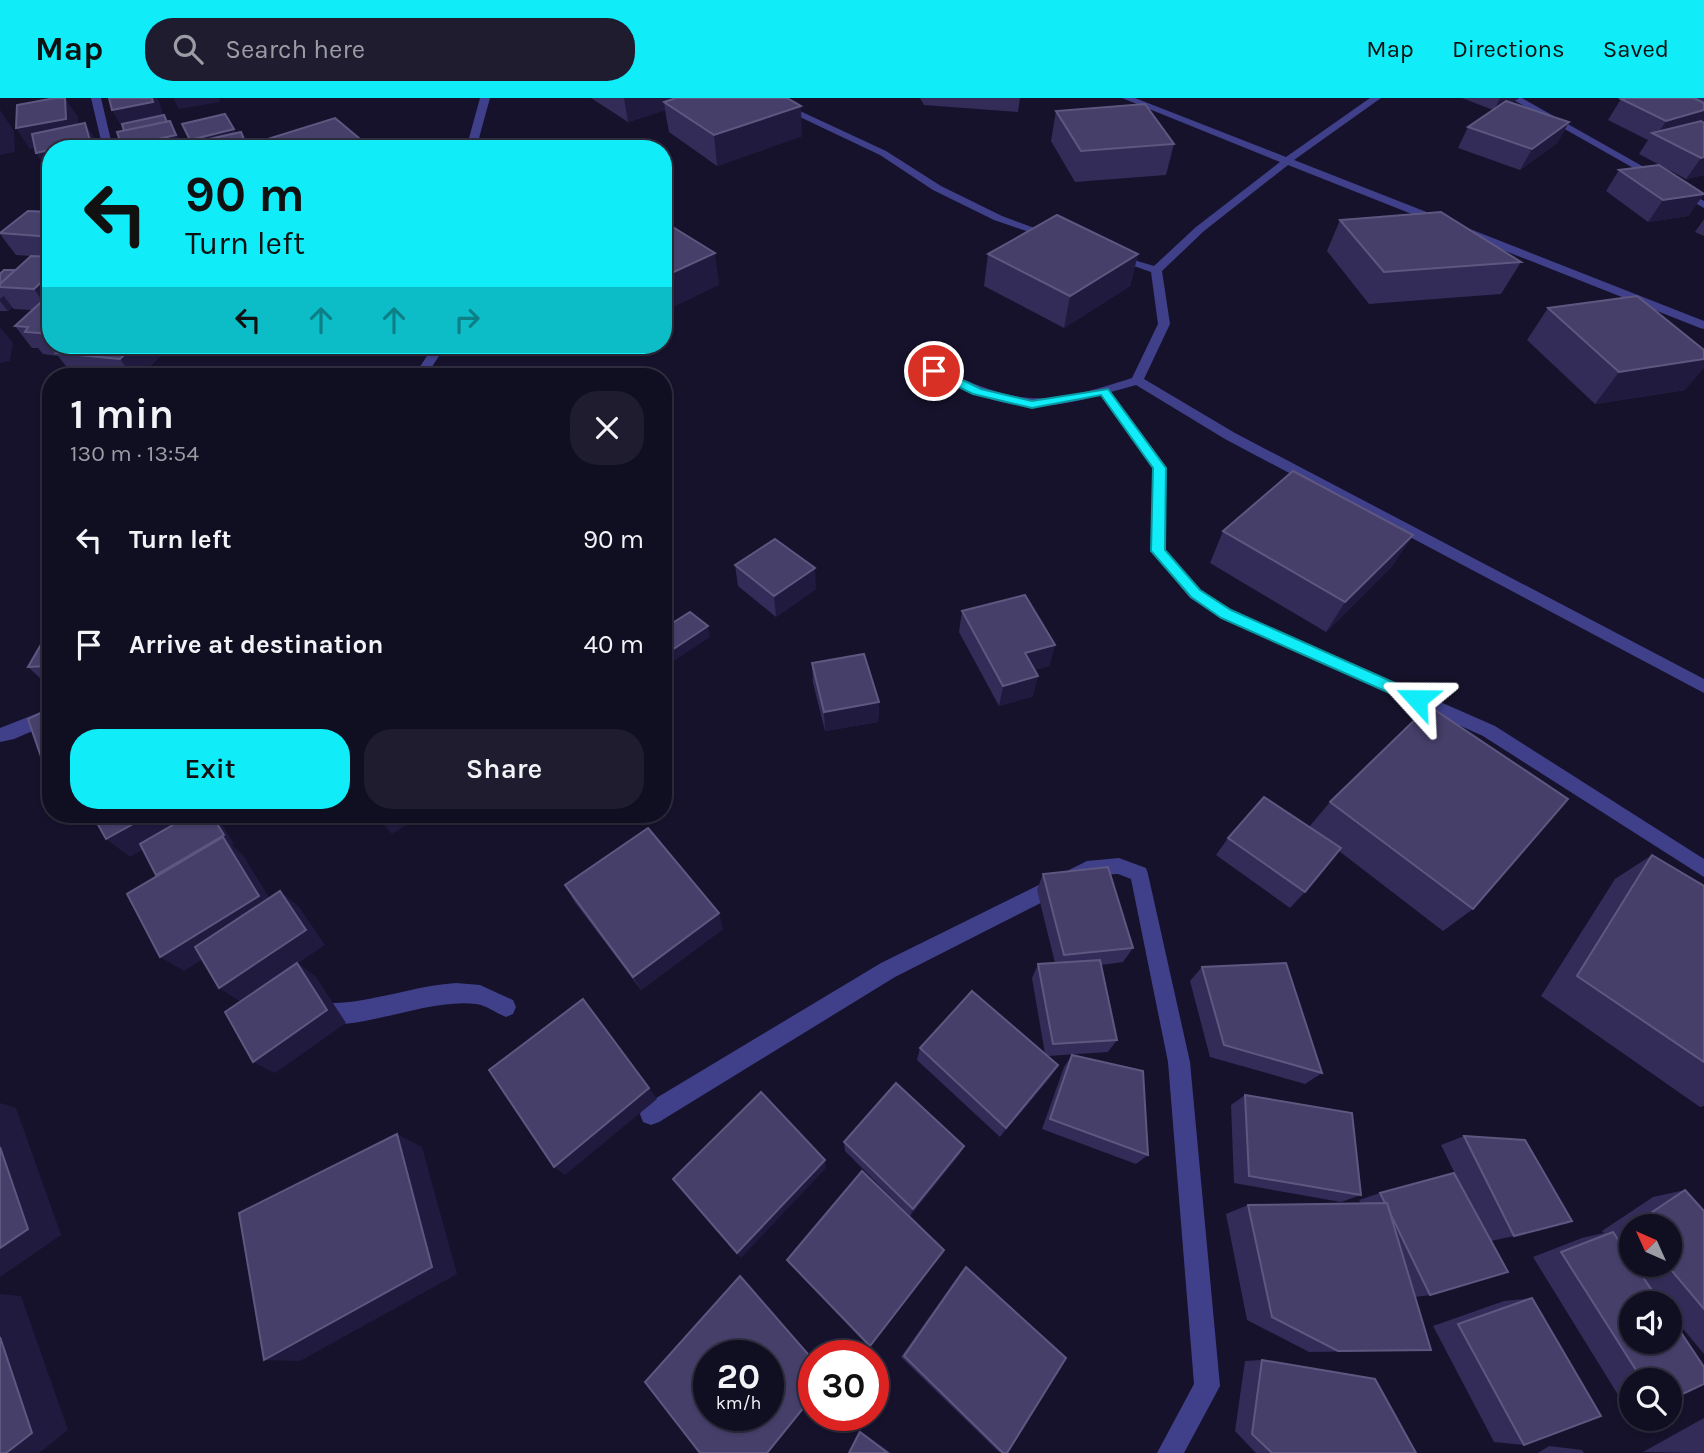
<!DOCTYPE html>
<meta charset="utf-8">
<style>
:root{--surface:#100e21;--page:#1e1c2e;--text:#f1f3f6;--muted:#9c9ca5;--line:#302e3f;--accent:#10ecf8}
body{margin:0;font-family:Karla,sans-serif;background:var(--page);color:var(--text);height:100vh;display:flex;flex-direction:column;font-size:26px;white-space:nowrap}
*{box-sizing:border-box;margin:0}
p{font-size:23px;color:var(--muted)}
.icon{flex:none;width:38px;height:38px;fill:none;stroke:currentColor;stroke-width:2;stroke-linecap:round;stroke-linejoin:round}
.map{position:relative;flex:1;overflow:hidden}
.panel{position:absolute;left:42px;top:270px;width:630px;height:455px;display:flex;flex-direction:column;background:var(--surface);border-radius:28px;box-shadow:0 2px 5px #0004,0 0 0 2px var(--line)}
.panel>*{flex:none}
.top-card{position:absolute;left:42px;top:42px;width:630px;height:214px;border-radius:28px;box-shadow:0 2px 5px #0004,0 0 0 2px var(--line);background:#10ecf8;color:#111;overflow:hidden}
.needle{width:46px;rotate:315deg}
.controls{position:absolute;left:1619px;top:1116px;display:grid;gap:14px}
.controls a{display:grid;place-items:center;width:63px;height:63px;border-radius:50%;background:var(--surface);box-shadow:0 2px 5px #0004,0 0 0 2px var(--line);font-size:35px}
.speed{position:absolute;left:693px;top:1242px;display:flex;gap:14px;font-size:35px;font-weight:700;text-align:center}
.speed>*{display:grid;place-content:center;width:91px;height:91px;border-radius:50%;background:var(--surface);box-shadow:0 2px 5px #0004,0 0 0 2px var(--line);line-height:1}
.speed small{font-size:18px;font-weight:400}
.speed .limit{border:10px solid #d22;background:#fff;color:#111}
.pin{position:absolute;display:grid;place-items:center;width:60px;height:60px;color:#fff;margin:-30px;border:4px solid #fff;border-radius:50%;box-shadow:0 2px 7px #0007}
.me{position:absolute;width:77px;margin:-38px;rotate:294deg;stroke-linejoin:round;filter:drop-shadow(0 0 5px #0008)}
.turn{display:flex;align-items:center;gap:24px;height:147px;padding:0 28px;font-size:32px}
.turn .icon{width:91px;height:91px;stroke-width:2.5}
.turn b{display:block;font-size:49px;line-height:60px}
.lanes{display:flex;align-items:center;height:66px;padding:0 28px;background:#0003;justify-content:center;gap:35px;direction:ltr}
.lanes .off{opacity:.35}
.round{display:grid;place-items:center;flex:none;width:74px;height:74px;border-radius:28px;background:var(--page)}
.head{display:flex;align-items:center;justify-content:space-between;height:119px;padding:0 28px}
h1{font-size:42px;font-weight:600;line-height:52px}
.button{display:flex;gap:14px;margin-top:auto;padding:14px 28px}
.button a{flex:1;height:80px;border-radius:28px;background:var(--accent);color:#111;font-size:28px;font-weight:600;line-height:80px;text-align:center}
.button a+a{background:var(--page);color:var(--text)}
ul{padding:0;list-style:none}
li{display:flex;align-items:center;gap:21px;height:105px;padding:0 28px}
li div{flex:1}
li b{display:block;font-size:26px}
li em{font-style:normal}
header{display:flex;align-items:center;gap:42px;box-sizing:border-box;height:98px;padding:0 35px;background:var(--accent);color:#111}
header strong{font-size:33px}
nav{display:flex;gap:38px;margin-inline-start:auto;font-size:24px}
.search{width:490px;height:63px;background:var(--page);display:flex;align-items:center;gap:18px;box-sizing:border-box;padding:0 24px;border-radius:28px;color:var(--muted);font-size:26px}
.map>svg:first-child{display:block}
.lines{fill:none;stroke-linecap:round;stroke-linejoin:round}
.minor{fill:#3f4089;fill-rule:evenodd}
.wall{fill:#332c58;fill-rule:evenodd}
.shaded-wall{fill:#201a3f}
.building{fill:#463f6a;stroke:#5e5881;stroke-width:2;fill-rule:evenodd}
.route{fill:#10ecf8;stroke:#0a99a1;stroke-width:2}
</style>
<header>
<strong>Map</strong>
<div class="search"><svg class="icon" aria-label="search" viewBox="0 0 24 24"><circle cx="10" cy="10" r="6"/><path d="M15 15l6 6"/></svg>Search here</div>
<nav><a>Map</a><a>Directions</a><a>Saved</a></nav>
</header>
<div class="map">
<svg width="1704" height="1355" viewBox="0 0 1704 1355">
<rect width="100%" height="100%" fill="#16122c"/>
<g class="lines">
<g class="minor">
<path d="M91,0H101L113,51H103Z"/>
<path d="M480,0H490L476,51H466Z"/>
<path d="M760,0H772L886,53L941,88L1002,118L1059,139L1050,141L994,122L933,92L880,57Z"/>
<path d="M1122,0H1135L1286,59L1370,0H1381L1294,62L1704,223V231L1700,230L1288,67L1204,133L1162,173L1170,226L1144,281L1235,335L1704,581V595L1225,341L1136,287L1111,294L1167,370L1165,452L1200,492L1231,512L1495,628L1704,761V779L1483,638L1221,520L1190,500L1151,453L1153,370L1101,297C1025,318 999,308 930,276V270H938C1022,309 1045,308 1132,280L1158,226L1151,174L1108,159L1114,156L1154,168L1196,129L1280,64Z"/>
<path d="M1510,0H1522L1704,103V110Z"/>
<path d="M434,247H446L426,278H414Z"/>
<path d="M51,610V625L14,641L0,644V630Z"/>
<path d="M1119,760L1146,770L1148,776L1190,964L1220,1288L1184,1355H1157L1194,1286L1168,964L1131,781L1118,776L1096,777L895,879L659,1024L651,1027L643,1024L640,1016L643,1008L881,865L1087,763Z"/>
<path d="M456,885L480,887L513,902L516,909L513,916L506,919C496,915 486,907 476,906C427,899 349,938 313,923L310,916L313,909C326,903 343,906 357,903C391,898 422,887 456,885Z"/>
</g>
</g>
<g class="wall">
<path d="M591,0H787L802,38L717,68L669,34L665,12L628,24Z"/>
<path d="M920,0H1020L1018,14L924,7Z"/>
<path d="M1462,0H1519L1518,1L1511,5L1569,24L1557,45L1520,72L1458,50L1468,29L1493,12Z"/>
<path d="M1626,0H1704V77L1686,81L1639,56L1648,42L1608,22L1621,1Z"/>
<path d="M1056,13L1174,46L1166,77L1075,84L1051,43Z"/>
<path d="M1619,72L1704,96L1688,118L1648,124L1606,93Z"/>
<path d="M51,114V247H178L174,252L160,251L163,255L140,278H85L73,277L58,258L43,256L38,250H32L15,228L32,212L14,211L12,209L8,213H0V176L15,172L31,158L16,157L0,136Z"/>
<path d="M1704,121V138L1695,134Z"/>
<path d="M1340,122L1521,164L1501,196L1369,206L1327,153Z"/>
<path d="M988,156H1138L1130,188L1064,230L984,188Z"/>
<path d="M1548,210L1685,292L1595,306L1527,242Z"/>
<path d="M1223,433L1413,437L1392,468L1326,534L1210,465Z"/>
<path d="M735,467L816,491L776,519L738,488Z"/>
<path d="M962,513L1055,547L1049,568L1034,572L1033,598L999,608L959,534Z"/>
<path d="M51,543V579L40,580L28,569Z"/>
<path d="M812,565L879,604L878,624L825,633L813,585Z"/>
<path d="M1330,704L1473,811L1443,833L1339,753L1305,794L1290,810L1216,757L1228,740L1309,729Z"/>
<path d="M1652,757L1704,788V1008L1700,1009L1541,898L1615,781Z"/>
<path d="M1043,776L1133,850L1123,864L1101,867L1117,942L1108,954L1048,958L1051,979L1000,1039L917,962L920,950L1045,956L1032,880L1038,866L1055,865L1037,792Z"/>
<path d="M565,787L723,831L641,892L574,803Z"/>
<path d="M1202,869L1322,975L1305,986L1210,959L1190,883Z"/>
<path d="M1072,957L1148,1057L1136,1066L1042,1031L1064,969Z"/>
<path d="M1245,997L1361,1097L1341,1104L1234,1085L1231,1007Z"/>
<path d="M1464,1038L1514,1138L1491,1143L1430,1197L1415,1199L1431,1252L1309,1254L1247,1222L1226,1116L1248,1107L1361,1105L1359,1102L1380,1095L1459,1084L1441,1047Z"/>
<path d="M844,1044L960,1056L910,1118L845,1053Z"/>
<path d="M1685,1092L1704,1113V1256L1670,1215V1206H1662L1657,1199L1670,1283H1631V1306L1623,1305L1533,1159L1582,1140L1604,1135L1602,1133L1653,1099ZM1631,1129H1670V1167H1631Z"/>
<path d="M944,1152L869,1249L790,1166L787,1162Z"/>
<path d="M966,1169L1007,1355L999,1354L901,1259L961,1174Z"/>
<path d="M1532,1200L1524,1347L1494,1344L1433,1228L1504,1203Z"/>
<path d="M1262,1262L1416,1355H1256L1235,1333L1245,1263Z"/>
<path d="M1704,1320V1355L1643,1354Z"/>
<path d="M859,1332L891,1355H848Z"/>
<path d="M1549,1348L1582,1352L1584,1355H1538Z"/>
</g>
<g class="shaded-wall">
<path d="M65,0L78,19L79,42L30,51L16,30Z"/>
<path d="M152,0H157L160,6L165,25L124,33L112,12Z"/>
<path d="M173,0H219L220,4L179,11Z"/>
<path d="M624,0H700L664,4L665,12L628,24Z"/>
<path d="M1500,0H1519L1518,1L1494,13Z"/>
<path d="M801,8L802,38L717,68L714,37Z"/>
<path d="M0,12L14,33L15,54L0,57Z"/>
<path d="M1704,12V25L1657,37L1666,23Z"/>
<path d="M164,17L170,28V23L185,51H123L122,49Z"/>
<path d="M1569,24L1557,45L1520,72L1532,51Z"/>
<path d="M85,25L98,46L100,51H54Z"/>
<path d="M234,31L244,51H194L190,42Z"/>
<path d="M51,52V76H50L36,55Z"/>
<path d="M1704,59V77L1686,81L1701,60Z"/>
<path d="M1704,96L1688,118L1648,124L1663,102Z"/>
<path d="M715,155L719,187L663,214V179Z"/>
<path d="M1138,156L1130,188L1064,230L1070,198Z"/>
<path d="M51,175V213H50L34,191Z"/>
<path d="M4,198L12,209L8,213L0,203V201Z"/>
<path d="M0,229L13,245L10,263L0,265Z"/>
<path d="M134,247H158L163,255L140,278H132L120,261Z"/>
<path d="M170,247H178L174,252Z"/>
<path d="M1704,261V270L1685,292L1595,306L1619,274Z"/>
<path d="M1413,437L1392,468L1326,534L1345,504Z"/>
<path d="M815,470L816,491L776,519L774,498Z"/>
<path d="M708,528L710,539L663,570V558Z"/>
<path d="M1055,547L1049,568L1020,576L1025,555Z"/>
<path d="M51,561V572L47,568Z"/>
<path d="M1038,578L1033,598L999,608L1003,588Z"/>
<path d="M879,604L878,624L825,633L824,614Z"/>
<path d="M151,716H203L130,759L106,741Z"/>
<path d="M211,716H215L216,717L234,746L232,747L243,757L278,814L184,873L160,859L168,786L156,777Z"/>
<path d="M381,716H424L392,736L377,718Z"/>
<path d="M280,793L299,809L325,847L298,865L316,879L346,925L275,975L253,964L241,904L219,890Z"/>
<path d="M719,815L723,831L641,892L633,879Z"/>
<path d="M1058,967L1051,979L1000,1039L1006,1030Z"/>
<path d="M649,990L657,1001L565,1077L554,1069Z"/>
<path d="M0,1005L16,1010L61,1137L0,1179Z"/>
<path d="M397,1036L422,1049L457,1176L300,1263L264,1262Z"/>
<path d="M964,1048L960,1056L910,1118L913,1111Z"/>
<path d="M825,1062L826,1070L741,1160L737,1155Z"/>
<path d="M740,1178L814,1261V1263Z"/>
<path d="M0,1196L21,1198L68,1332L39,1355H6L0,1239Z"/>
<path d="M814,1297L768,1355H767Z"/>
<path d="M859,1332L891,1355H888L860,1334Z"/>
</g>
<g class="building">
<path d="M55,0H65L66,21L16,30L17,7Z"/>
<path d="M109,0H152L153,4L112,12Z"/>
<path d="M676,0H787L801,8L714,37L664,4Z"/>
<path d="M1626,0H1694L1704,5V12L1666,23L1621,1Z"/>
<path d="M1506,3L1569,24L1532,51L1468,29Z"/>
<path d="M1145,6L1174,46L1081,53L1056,13Z"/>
<path d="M225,16L234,31L190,42L182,26Z"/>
<path d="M164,17L167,24L124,33L122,26Z"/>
<path d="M335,20L372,51H261L255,45Z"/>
<path d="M170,23L176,37L122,49L117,34Z"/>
<path d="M1701,23L1704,25V59L1701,60L1652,35Z"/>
<path d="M85,25L90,43L36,55L32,36Z"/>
<path d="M241,34L246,46L254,44L257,51H189L187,46Z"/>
<path d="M1659,67L1704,96L1663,102L1619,72Z"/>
<path d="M28,113L51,114V139L0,135Z"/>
<path d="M1441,114L1521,164L1384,174L1340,122Z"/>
<path d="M1057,117L1138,156L1070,198L988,156Z"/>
<path d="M663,123L715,155L663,179Z"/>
<path d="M31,158L51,159V175L34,191L0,189V186Z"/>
<path d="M4,172H15L0,186V176Z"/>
<path d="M50,196L51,236L25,234L28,229L15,228Z"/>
<path d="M1637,198L1704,252V261L1619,274L1548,210Z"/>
<path d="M64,247H134L120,261L56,255Z"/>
<path d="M1293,373L1413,437L1345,504L1223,433Z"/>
<path d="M775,441L815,470L774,498L735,467Z"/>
<path d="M1025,497L1055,547L1025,555L1038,578L1003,588L962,513Z"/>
<path d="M690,514L708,528L663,558V531Z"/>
<path d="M43,543H51V561L47,568L28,569Z"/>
<path d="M864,556L879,604L824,614L812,565Z"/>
<path d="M1429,608L1568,701L1473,811L1330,704Z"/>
<path d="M51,610V674L47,676L28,621Z"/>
<path d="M1264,699L1341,750L1305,794L1228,740Z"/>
<path d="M92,716H151L106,741Z"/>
<path d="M192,716H211L224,737L156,777L140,746Z"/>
<path d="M648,730L719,815L633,879L565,787Z"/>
<path d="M223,739L259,798L160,859L127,796Z"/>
<path d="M1652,757L1704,788V964L1577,878Z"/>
<path d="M1108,769L1133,850L1064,857L1043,776Z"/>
<path d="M280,793L306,832L219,890L195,849Z"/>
<path d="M1100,862L1117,942L1053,946L1038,866Z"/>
<path d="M297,865L327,912L253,964L225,914Z"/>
<path d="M1286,865L1322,975L1224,947L1202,869Z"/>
<path d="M972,893L1058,967L1006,1030L920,950Z"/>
<path d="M583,901L649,990L554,1069L489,972Z"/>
<path d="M1072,957L1143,973L1148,1057L1050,1021Z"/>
<path d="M896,985L964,1048L913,1111L844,1044Z"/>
<path d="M761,994L825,1062L737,1155L673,1081Z"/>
<path d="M1245,997L1352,1015L1361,1097L1249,1078Z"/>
<path d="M397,1036L432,1169L264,1262L239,1115Z"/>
<path d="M1464,1038L1525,1042L1572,1123L1514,1138Z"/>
<path d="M0,1049L28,1131L0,1150Z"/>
<path d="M862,1073L944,1152L870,1248L787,1162Z"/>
<path d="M1454,1075L1508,1174L1430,1197L1391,1117L1387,1105H1385L1380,1095Z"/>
<path d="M1685,1092L1704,1113V1211L1667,1167H1670V1129H1635L1633,1127Z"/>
<path d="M1387,1105L1431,1252L1338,1253L1272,1219L1248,1107Z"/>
<path d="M1613,1134L1631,1161V1167H1635L1661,1206H1631V1244H1670V1218L1704,1269V1286L1670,1302V1283H1643L1561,1154Z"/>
<path d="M966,1169L1066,1260L1007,1355H1003L904,1258Z"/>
<path d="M740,1178L814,1263V1297L767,1355H700L645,1284ZM709,1258H768V1318H709Z"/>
<path d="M1532,1200L1601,1318L1524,1347L1458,1226Z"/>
<path d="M0,1239L32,1335L6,1355H0Z"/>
<path d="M1262,1262L1375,1281L1416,1355H1272L1252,1336Z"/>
<path d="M860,1334L888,1355H849Z"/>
</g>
<path class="route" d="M930,270H938L981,291L1032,303L1108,291L1166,370L1165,452L1200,492L1231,512L1422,597L1425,601L1422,605H1412L1221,520L1191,499L1151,453L1153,370L1101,297L1032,310L973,296L930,275Z"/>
</svg>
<div class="controls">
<a><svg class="needle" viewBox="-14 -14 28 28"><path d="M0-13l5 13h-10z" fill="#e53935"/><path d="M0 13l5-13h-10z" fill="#9c9ca5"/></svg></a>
<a><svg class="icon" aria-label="sound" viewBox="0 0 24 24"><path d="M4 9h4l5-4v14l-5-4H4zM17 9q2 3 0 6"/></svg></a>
<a><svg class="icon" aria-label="search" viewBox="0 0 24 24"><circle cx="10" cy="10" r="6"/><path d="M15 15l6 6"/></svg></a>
</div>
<div class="speed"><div>20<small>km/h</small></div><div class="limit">30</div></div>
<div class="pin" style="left:934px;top:273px;background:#d93025"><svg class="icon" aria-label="arrive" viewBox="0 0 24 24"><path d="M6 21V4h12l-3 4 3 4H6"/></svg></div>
<svg class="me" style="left:1417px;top:601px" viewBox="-20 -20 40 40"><path d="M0-17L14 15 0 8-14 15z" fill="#10ecf8" stroke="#fff" stroke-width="4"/></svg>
<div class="top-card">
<div class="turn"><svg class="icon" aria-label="left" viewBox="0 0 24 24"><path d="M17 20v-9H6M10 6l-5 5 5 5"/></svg><div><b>90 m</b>Turn left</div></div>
<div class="lanes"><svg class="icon" aria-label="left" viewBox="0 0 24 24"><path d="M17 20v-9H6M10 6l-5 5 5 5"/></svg><svg class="icon off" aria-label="ahead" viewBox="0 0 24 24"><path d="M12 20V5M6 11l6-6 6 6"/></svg><svg class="icon off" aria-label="ahead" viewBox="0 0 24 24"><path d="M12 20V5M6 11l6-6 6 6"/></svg><svg class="icon off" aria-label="right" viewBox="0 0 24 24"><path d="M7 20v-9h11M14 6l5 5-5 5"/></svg></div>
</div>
<section class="panel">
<div class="head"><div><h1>1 min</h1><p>130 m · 13:54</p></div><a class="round"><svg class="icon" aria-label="close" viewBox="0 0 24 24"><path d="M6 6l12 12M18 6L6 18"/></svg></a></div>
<ul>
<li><svg class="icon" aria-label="left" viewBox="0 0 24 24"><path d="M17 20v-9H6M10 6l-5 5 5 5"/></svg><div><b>Turn left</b></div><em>90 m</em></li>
<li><svg class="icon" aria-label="arrive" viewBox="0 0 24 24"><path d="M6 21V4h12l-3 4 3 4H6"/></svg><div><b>Arrive at destination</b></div><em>40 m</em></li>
</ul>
<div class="button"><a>Exit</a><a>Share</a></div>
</section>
</div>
